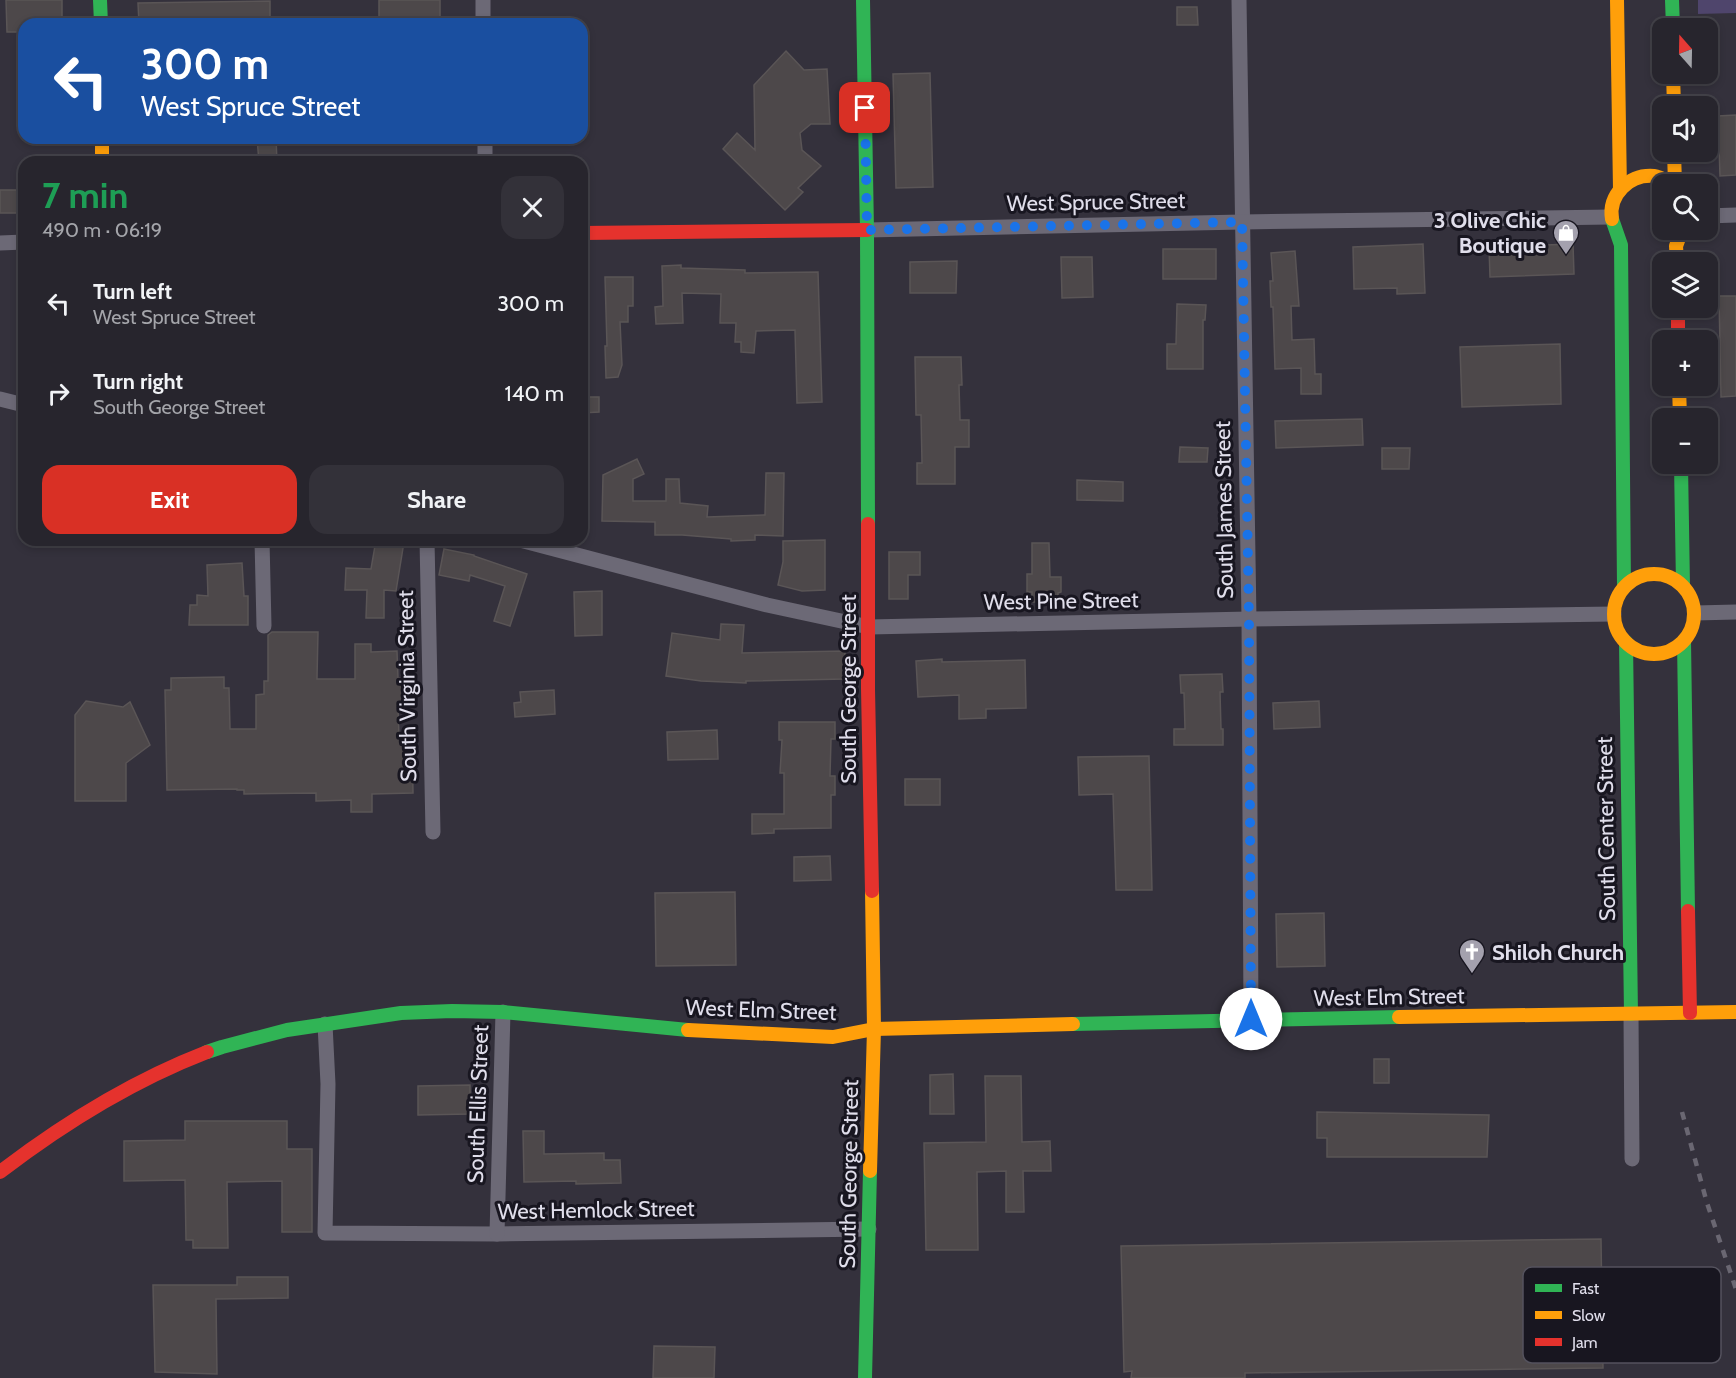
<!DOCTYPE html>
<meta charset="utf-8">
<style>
:root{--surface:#27252d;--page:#333139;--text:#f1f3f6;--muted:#a4a5aa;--line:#434249;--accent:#d93025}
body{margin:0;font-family:Cabin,sans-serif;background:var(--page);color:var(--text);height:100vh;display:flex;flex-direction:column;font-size:22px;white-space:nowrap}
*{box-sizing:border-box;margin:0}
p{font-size:20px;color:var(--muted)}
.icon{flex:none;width:33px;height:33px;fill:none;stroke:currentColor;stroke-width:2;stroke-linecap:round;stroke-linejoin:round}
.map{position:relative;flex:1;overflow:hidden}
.drawer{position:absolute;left:18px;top:156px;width:570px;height:390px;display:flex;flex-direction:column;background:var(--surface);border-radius:18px;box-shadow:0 3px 9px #0003,0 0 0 2px var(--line)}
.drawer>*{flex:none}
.hud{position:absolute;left:18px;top:18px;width:570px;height:126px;border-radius:18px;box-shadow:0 3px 9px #0003,0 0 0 2px var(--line);background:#1a4fa0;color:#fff;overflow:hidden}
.needle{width:39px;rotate:340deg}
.fabs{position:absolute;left:1652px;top:18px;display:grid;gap:12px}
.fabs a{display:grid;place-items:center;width:66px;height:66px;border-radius:12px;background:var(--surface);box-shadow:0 3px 9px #0003,0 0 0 2px var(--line);font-size:30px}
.pin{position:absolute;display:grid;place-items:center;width:51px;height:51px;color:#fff;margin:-26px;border-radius:12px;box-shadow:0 3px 9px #0006}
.me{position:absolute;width:66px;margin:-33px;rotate:0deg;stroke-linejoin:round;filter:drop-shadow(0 0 4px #0008)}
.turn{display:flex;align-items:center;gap:21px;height:126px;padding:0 24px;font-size:27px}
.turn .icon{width:78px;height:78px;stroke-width:2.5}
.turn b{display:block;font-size:42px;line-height:51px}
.round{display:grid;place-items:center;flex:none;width:63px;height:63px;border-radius:18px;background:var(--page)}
.head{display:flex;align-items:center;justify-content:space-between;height:102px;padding:0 24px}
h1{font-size:36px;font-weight:700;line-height:45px;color:#1e9e55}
.action{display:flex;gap:12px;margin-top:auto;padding:12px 24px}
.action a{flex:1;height:69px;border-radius:18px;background:var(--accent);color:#fff;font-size:24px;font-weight:700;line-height:69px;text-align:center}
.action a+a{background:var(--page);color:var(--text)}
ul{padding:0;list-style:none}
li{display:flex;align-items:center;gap:18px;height:90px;padding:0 24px}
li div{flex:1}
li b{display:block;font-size:22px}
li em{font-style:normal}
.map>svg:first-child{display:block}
.green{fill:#4f456c}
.building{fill:#4d484a;stroke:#5a5556;stroke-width:1.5}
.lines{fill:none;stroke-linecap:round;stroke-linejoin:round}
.street{stroke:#6c6976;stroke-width:15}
.fast{stroke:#30b455;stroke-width:14}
.slow{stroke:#ff9f0a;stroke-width:14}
.jam{stroke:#e5322d;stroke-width:14}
.rail{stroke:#6a6772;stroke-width:4.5;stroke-dasharray:8 8;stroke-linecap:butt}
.route{stroke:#1a73e8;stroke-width:10;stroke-dasharray:0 18}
.labels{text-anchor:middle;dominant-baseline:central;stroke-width:6;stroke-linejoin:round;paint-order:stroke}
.street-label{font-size:22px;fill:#e0deeb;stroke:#181620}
.poi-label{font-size:22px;font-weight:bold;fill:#e0deeb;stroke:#181620;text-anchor:end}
.key{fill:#181620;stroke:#54525d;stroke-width:1.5}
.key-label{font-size:16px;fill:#e0deeb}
</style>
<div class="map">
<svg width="1736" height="1378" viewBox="0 0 1736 1378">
<rect width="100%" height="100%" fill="#34313c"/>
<path class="green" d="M1698,0H1736V13L1698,14Z"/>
<g class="building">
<path d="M6,0H62V24H24V32H7Z"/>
<rect x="379" y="0" width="61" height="24"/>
<path d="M270,1V24H139L138,3Z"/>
<path d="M1177,7H1197L1198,25H1177Z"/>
<path d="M786,51L804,70L827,69L830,124H811L800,133L802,150L821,166L798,188L803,192L785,210L723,149L737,133L755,150L754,85Z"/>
<path d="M930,73L933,187L896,188L893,74Z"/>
<path d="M1736,115V175L1720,176L1718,116Z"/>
<path d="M257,138H276L277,162H259Z"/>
<rect x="0" y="190" width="24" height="23"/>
<path d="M1423,244L1425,293L1397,294V288L1354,289L1353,247Z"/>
<path d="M1573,244L1574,274L1490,277L1489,247Z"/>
<rect x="1163" y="249" width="53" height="30"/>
<path d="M1295,251L1299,306H1291L1292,340L1314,339L1315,374H1321V394H1301V368L1275,369L1273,307H1271L1270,281H1273L1271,253Z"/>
<path d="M1061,257H1092L1093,297L1062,298Z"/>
<path d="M957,261L956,293H910V262Z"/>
<path d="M681,265V268L745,270V273L818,272L822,402L797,403L795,330L756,331L754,353L741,352V342H735L736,323H720L721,294L682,293L683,323L656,324L655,307L663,306L662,266Z"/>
<path d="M605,277H633V306H628V322H620L622,365L618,377L606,378L605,346H607Z"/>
<path d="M1719,296H1736V396L1721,397Z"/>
<path d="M1177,304L1206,305L1205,320H1203V369H1167V344H1176Z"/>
<path d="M1560,344L1561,404L1462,407L1460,347Z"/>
<path d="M915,357H961L962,385H959L960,420H969V447H955V484H917V463H922L921,415H916Z"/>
<path d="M582,397H599V412L582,413Z"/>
<path d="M1362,419L1363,445L1276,448L1275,421Z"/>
<path d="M1180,447L1208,448L1207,462H1179Z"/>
<path d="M1382,448H1410L1409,469H1382Z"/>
<path d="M637,459L644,474L633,479V501H666V479H679L680,503L708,506L707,517L765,515L766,473H784L783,536L755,535V540L731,541V539L682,535H655V522L602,521L603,475Z"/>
<path d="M1077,480L1123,482V501L1077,500Z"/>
<path d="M376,540L404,542L396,591L384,590V618H366L367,590H345L346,568L371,569Z"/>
<path d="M825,540V590L802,591L778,585L783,562V541Z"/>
<path d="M1032,543H1049L1050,577H1061V592L1058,593V602H1032V592H1027V574H1032Z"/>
<path d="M444,549L474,555V556L527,574L510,626L494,621L505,586L470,575L469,581L439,575Z"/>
<path d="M889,552H920V575H908V599H889Z"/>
<path d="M242,563L244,596H248V625H189L190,605H197V595L208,596L207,565Z"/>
<path d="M602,591V635L575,636L574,592Z"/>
<path d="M721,624L744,625L742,653L845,651V679L746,681V683L701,681L666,676L672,633L720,640Z"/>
<path d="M272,632H318L317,679H355V644H371V652L397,651L398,678H408L409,708H398L399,736H412L413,793L372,794V812H351V800L316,801V793L244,794V790H237V789L167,790L165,690H171V678L224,677V688H229L230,729H256V695L264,694V681H268V635Z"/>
<path d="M942,659V662L1025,660L1026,708L986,709V718L959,719V695L918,697L916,661Z"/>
<path d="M1222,674L1223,692H1220L1221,729H1223V745H1174V729H1185L1184,693H1181L1180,675Z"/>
<path d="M554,690L555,714L515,717L514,703L521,702L520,692Z"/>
<path d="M86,701L123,707L130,702L150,745L126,763V801H75V715Z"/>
<path d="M1319,701L1320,727L1274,729L1273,703Z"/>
<path d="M779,722H835V739H831L830,776H835V795H831V828L774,829V833L752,834V814H784V773H780L782,740H779Z"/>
<path d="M717,730L718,759L668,760L667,732Z"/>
<path d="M1149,756L1152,890H1116L1113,794L1079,795L1078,757Z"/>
<rect x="905" y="779" width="35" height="26"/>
<path d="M830,856L831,880L794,881V857Z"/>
<path d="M735,892L736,965L656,966L655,893Z"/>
<path d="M1324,913L1325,966L1277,967L1276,914Z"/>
<rect x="1374" y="1059" width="15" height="24"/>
<path d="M953,1074L954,1114H930V1075Z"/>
<path d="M985,1076H1021L1022,1142L1050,1141L1051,1171H1023L1024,1212H1006V1171L977,1172L978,1250H926L924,1143L986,1142Z"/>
<path d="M470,1085V1114L418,1115V1086Z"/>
<path d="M1317,1112L1489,1115L1487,1157H1327V1138H1317Z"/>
<path d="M185,1121H287V1149H312V1232H282V1181L227,1182L228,1248H193V1240H186L185,1180L124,1181V1141L185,1140Z"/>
<path d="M523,1131H544V1154L604,1153V1160H620L621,1183L576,1184V1181L524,1182Z"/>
<path d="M1601,1239L1603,1368L1245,1373V1378H1131L1132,1371L1124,1372L1121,1246Z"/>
<path d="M237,1277H288V1298L216,1299L217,1374L155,1372L153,1285H237Z"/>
<path d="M654,1346L715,1347L714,1378H653Z"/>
</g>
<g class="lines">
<g class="street">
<path d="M483,0V24"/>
<path d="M1239,0L1249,619L1251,1019"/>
<path d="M485,138V162"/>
<path d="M1707,216L1736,215"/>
<path d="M867,230L1242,222L1611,217"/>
<path d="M0,243L24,242"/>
<path d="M0,399L24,405"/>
<path d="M262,540L264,626"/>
<path d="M427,540L433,832"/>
<path d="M520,540L767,605L869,627L1249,619L1614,614"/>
<path d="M1695,613L1736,612"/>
<path d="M1631,1014L1632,1159"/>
<path d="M325,1024L328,1084L325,1233L497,1234L869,1229"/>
<path d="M497,1234L503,1012"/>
</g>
<g class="fast">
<path d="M100,0L101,24"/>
<path d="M863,0L867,230L868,524"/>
<path d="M1672,0L1673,28"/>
<path d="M1612,219L1621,245L1624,587"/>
<path d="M1681,464L1683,586"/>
<path d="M1684,641L1688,911"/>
<path d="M1626,642L1631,1014"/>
<path d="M1073,1024L1399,1017"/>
<path d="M207,1052L222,1047L287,1030L401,1013L452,1011L503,1012L688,1030"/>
<path d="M865,1378L870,1171"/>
</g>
<g class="slow">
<path d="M1617,0L1620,190"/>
<path d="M1673,74L1674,106"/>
<path d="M102,138V162"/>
<path d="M1674,152L1675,184"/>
<path d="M1612,219C1608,195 1629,174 1654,176C1661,177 1666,181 1672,184"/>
<path d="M1677,262L1676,246L1682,230"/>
<path d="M1679,386L1680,418"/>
<circle cx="1654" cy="614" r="40"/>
<path d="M1399,1017L1736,1012"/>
<path d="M688,1030L833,1037L874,1029L1073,1024"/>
<path d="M870,1171L874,1029L872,891"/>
</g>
<g class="jam">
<path d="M582,233L867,230"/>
<path d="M1678,308V340"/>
<path d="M868,524V689L872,891"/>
<path d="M1688,911L1690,1013"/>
<path d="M0,1172C64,1123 132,1081 207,1052"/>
</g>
<path class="rail" d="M1682,1112L1707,1203L1736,1289"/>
</g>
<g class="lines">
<path class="route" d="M865,108L867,230L1242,222L1249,619L1251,1019"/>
</g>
<defs>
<symbol id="shop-pin" viewBox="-11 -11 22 30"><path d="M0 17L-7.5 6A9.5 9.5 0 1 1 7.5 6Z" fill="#a4a1ae" stroke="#181620"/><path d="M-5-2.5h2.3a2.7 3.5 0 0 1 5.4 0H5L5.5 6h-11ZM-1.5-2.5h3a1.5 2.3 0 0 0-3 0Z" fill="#fff"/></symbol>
<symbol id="church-pin" viewBox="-11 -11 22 30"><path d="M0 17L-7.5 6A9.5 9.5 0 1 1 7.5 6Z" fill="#a4a1ae" stroke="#181620"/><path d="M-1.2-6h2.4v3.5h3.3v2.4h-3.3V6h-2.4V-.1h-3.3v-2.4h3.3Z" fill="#fff"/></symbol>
</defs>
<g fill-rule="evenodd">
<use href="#shop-pin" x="1551" y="218" width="30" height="40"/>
<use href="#church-pin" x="1457" y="937" width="30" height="40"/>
</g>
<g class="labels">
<g class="street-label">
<text transform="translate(1096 202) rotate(-1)">West Spruce Street</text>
<text transform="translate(1224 510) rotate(-91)">South James Street</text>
<text transform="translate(1061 601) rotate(-1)">West Pine Street</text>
<text transform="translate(407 686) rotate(-91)">South Virginia Street</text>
<text transform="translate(848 689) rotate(-90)">South George Street</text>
<text transform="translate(1606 829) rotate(-91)">South Center Street</text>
<text transform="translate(1389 997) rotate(-1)">West Elm Street</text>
<text transform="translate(761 1010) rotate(2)">West Elm Street</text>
<text transform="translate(478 1104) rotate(-88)">South Ellis Street</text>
<text transform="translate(849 1174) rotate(-89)">South George Street</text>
<text transform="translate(596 1210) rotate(-1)">West Hemlock Street</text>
</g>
<g class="poi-label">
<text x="1546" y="220">3 Olive Chic<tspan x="1546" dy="25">Boutique</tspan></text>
<text x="1492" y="952" text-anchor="start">Shiloh Church</text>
</g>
</g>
<rect x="1523" y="1267" width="198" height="96" rx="9" class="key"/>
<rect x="1535" y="1284" width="27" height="8" fill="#30b455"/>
<rect x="1535" y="1311" width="27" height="8" fill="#ff9f0a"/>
<rect x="1535" y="1338" width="27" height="8" fill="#e5322d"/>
<g class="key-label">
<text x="1572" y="1294">Fast</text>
<text x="1572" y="1321">Slow</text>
<text x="1572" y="1348">Jam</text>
</g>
</svg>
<div class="fabs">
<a><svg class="needle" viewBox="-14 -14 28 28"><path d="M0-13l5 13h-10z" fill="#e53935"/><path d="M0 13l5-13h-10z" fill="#a4a5aa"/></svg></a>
<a><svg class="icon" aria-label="sound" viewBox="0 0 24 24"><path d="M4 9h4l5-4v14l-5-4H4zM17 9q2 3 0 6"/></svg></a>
<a><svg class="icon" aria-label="search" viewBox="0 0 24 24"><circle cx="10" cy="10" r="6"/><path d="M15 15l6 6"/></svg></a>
<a><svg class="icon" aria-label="layers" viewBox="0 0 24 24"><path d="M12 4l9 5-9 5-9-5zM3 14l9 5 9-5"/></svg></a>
<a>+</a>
<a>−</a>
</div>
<div class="pin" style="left:865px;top:108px;background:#d93025"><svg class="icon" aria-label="arrive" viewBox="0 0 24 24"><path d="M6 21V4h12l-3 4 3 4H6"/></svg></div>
<svg class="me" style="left:1251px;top:1019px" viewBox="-20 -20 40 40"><circle r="19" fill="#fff"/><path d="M0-13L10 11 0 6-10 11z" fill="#1a73e8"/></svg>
<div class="hud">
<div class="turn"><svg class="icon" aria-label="left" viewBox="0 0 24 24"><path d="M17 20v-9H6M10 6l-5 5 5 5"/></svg><div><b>300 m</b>West Spruce Street</div></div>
</div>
<section class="drawer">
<div class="head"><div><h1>7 min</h1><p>490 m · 06:19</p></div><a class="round"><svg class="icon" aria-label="close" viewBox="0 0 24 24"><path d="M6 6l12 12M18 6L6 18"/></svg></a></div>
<ul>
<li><svg class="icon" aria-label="left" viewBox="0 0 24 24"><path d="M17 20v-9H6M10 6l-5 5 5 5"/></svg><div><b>Turn left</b><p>West Spruce Street</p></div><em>300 m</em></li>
<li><svg class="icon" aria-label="right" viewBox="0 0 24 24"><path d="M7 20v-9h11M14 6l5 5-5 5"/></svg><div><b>Turn right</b><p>South George Street</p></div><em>140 m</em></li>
</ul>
<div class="action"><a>Exit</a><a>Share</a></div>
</section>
</div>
